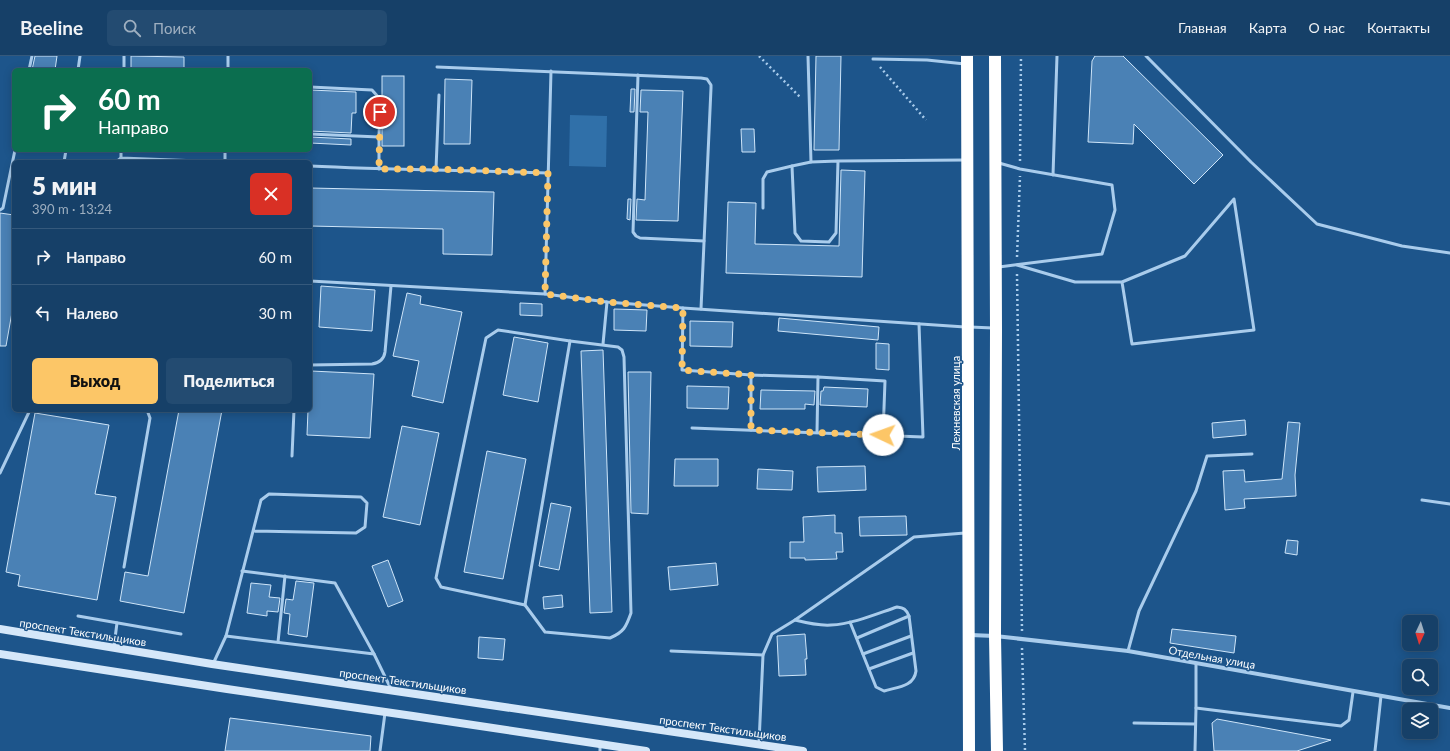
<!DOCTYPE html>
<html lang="ru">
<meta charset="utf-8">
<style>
:root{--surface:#164068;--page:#234b71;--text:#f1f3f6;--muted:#9eafc0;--line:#35597c;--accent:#fcc667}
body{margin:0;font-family:Lato,sans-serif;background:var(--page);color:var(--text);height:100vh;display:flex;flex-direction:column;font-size:15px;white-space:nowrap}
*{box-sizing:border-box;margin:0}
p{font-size:13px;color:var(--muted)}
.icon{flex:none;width:22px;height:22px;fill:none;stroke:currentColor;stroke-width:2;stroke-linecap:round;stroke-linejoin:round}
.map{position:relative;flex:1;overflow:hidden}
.sheet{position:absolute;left:12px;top:104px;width:300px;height:252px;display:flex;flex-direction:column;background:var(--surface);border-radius:6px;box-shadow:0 2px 10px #0003,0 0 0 1px var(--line)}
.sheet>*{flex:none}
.guide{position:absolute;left:12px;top:12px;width:300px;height:84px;border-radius:6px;box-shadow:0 2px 10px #0003,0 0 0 1px var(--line);background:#0b6e4f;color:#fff;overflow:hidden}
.needle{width:26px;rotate:184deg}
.controls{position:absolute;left:1402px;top:559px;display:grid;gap:8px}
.controls a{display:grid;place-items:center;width:36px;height:36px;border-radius:6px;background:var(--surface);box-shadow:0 2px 10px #0003,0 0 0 1px var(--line);font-size:20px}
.pin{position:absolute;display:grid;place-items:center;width:34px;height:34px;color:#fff;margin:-17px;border:2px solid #fff;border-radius:50%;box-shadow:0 1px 4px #0007}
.me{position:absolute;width:44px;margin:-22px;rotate:273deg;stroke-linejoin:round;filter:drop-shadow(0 0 3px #0008)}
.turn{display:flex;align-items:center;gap:14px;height:84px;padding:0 20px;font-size:18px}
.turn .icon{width:52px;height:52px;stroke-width:2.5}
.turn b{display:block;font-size:28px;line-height:34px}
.round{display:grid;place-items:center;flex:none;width:42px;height:42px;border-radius:6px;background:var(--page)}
.head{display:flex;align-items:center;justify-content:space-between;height:68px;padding:0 20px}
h1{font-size:24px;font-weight:800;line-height:30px}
.cta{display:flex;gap:8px;margin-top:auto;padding:8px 20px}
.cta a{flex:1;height:46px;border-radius:6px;background:var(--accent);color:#111;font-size:16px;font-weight:800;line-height:46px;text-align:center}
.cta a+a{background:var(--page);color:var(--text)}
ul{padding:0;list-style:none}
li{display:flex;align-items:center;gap:12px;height:56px;padding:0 20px;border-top:1px solid var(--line)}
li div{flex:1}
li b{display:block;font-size:15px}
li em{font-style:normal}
header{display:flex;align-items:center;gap:24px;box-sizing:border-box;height:56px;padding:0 20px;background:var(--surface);border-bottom:1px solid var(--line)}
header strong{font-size:19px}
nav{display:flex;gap:22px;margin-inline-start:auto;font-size:14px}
.search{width:280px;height:36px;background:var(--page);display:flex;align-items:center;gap:10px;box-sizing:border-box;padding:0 14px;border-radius:6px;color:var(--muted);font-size:15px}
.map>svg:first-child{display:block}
.green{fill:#3070a9}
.building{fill:#4a81b5;stroke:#cee5f9}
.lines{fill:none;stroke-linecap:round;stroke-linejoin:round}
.path{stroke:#a9ccec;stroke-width:2.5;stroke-dasharray:2 3;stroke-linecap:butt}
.lane{stroke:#a9ccec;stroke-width:3}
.street{stroke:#a9ccec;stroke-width:4}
.secondary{stroke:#d5e7f9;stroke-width:8}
.highway{stroke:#fff;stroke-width:12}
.route{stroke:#fcc667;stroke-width:7;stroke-dasharray:0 12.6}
.labels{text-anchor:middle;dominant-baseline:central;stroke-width:3;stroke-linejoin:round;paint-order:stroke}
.street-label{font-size:11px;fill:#fff;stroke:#1d558b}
</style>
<header>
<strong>Beeline</strong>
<div class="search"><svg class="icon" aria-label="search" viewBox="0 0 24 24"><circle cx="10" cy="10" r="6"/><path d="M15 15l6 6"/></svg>Поиск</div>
<nav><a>Главная</a><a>Карта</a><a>О нас</a><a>Контакты</a></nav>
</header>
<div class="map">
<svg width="1450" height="695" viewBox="0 0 1450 695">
<rect width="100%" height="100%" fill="#1d558b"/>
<path class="green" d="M570,59L607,60L606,111L569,110Z"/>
<g class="building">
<path d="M35,0H57L55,14H32Z"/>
<path d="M131,0L184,1V14H131Z"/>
<path d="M816,0H841L839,94H814Z"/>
<path d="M1095,0H1123L1223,99L1194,128L1134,68L1133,88L1088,86L1092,5Z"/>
<rect x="382" y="20" width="22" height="70"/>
<path d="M445,23L472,24L470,88H444Z"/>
<path d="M631,33H635L634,56H630Z"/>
<path d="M310,34L356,36V57H352L351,77L310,75Z"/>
<path d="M641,34L683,35L678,165L636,164L637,143L645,144L648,56H640Z"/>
<path d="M741,73H754L755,96H742Z"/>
<path d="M310,81L351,83V89L310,87Z"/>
<path d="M841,114L865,115L862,221L726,217L728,146L756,147L755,188L839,190Z"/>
<path d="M310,132L494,136L492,199L443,198V173L310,170Z"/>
<path d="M628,143H631L630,164L627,163Z"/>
<path d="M0,157L14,159V245L6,290H0Z"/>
<path d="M321,230L375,234L372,275L319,271Z"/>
<path d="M407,237L421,240L420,248L462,256L443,347L412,340L419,305L393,300Z"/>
<path d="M520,247L542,248V260L520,259Z"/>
<path d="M614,253L647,254L646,275L614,274Z"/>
<path d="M779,262L879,271L878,284L778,275Z"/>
<path d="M690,265L733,266L732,291L690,290Z"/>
<path d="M514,281L548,287L538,346L503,339Z"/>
<path d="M876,287L889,288V314L876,313Z"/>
<path d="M603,294L612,556L590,557L581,295Z"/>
<path d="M311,315L374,318L370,382L307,379L308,354H310Z"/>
<path d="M628,316H651L648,458L631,457Z"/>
<path d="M687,330L729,331L728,353L687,352Z"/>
<path d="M824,331L868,333L867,351L820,349L821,335H823Z"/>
<path d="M761,334L815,335L814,349L805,348V353H760Z"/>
<path d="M179,354H222L184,557L120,545L125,516L148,520Z"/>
<path d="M35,357L109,369L95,438L116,441L97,544L18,530L20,519L6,516Z"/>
<path d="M1245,364L1246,379L1213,382L1212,367Z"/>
<path d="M1288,366L1300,367L1295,419L1296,440L1244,443L1245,452L1225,454L1223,415L1244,414L1245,426L1282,423Z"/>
<path d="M402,370L439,377L420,469L383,461Z"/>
<path d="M487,395L526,403L503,523L464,516Z"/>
<path d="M675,403H718V430H674Z"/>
<path d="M865,410L866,434L818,436L817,411Z"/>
<path d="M758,413L793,415L792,434L757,433Z"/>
<path d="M551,447L571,451L559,514L539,510Z"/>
<path d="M835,459V477H842L843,496H836L837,503L805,504V502H790V486H804L803,461Z"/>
<path d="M906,460L907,479L860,480L859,461Z"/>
<path d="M1287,484L1298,485L1297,499L1285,497Z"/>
<path d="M388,504L403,545L388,551L372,510Z"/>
<path d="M716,507L718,529L670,534L668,511Z"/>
<path d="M296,525L314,527L307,581L288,578L290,558L284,557L286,543L293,544Z"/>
<path d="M251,527L271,529L269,541L280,542L278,556L267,555V560L247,557Z"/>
<path d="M562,539L563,551L544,553L543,541Z"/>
<path d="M1172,573L1236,580L1234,597L1170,587Z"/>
<path d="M805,578L807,603H805L806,619L779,620L777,580Z"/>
<path d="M479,581L505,583L503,604L478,602Z"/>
<path d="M230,662L371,680L370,695H225Z"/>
<path d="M1217,663L1331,684L1297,695H1214L1212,667Z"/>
</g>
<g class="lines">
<g class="path">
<path d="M759,0L801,42"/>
<path d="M880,11L926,64"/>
<path d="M1020,105L1021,0"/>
<path d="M1017,201L1020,120"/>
<path d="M1017,218L1022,575"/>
<path d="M1022,592L1025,695"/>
</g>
<g class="lane">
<path d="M124,0V14"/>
<path d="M808,0L811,106"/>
<path d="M1146,0L1251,106L1317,168L1402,190L1450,197"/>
<path d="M873,3L927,4L965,8"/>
<path d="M437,11L701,22L707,23L711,29V32L701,253"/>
<path d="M29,14L32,0"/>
<path d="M78,14L80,0"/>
<path d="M228,14V0"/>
<path d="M638,19L633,176L636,180L640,182L704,185"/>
<path d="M310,31L372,34L380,43L379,81"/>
<path d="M310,78L379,81V113"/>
<path d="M121,94V102L225,106V94"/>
<path d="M838,105L811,106L792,110L795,177L801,185L829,186L836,177L838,105L965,104"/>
<path d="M64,106L66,94"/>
<path d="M116,106L121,102"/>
<path d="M999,107L1020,113L1112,129L1115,154L1102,198L999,211"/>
<path d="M310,110C389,114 469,114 548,117"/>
<path d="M436,113L439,39"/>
<path d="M1053,119L1057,0"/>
<path d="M763,152V123L767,116L792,110"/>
<path d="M0,154L3,152L15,94"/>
<path d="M1017,209L1075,226H1122L1132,288L1254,274L1234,143L1185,200L1122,226"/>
<path d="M310,225L545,238L607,246L683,252L965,271"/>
<path d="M545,238L551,15"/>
<path d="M683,252L682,314L751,319"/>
<path d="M970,271L993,272"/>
<path d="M570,285L618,291L622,294L624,301L631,557C626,571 624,576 610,582L545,576L525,549Z"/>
<path d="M603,288L607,246"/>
<path d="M310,309L372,308C379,307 384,303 385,296L391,230"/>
<path d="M692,372L923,381L919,268"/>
<path d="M751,374V319L818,321"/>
<path d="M817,376L818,321L885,325L883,379"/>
<path d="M292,400L294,354"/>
<path d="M0,417L30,354"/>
<path d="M1422,444L1450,448"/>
<path d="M124,511L150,362L147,354"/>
<path d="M242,515L335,527L374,598"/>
<path d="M525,549L441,531L436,522L486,282L498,274L570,285"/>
<path d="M78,560L181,578"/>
<path d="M795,564C807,567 819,570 831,569C853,568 876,558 897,551C904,552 906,553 909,560L916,615C914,631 897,631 884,635L876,631L850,566"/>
<path d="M226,580L261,444L269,438L361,441L367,447L365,471L356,477L253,475"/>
<path d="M857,582L909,560"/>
<path d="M278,586L285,520"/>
<path d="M114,590L117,567"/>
<path d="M671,595L763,599"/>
<path d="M1128,595L1139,555L1196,435L1207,400L1252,398"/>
<path d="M863,598L911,580"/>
<path d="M213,608L226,580L374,598L391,633"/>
<path d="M1196,608V652L1341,670L1349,664L1353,636"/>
<path d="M869,613L913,597"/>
<path d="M1134,667L1195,668"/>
<path d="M759,687L763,599L772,578L795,564L914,481L965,477"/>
<path d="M380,695L385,657"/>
<path d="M600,695V688"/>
<path d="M1195,695L1196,652"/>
<path d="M1375,695L1381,640"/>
</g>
<path class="street" d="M970,579L995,580L1128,595L1450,652"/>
<g class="secondary">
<path d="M0,573L212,608L803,695"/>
<path d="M0,598L227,633L413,660L646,695"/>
</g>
<g class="highway">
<path d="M967,0L969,695"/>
<path d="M995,0L996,273L995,580L997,695"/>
</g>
</g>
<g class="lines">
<path class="route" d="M380,56L379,113H436L548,117L545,238L607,246L683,252L682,314L751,319V374L883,379"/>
</g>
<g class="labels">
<g class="street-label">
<text transform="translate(955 347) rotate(-90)">Лежневская улица</text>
<text transform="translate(83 576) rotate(9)">проспект Текстильщиков</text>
<text transform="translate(1212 601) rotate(10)">Отдельная улица</text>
<text transform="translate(403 625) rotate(8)">проспект Текстильщиков</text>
<text transform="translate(723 672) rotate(8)">проспект Текстильщиков</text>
</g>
</g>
</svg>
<div class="controls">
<a><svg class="needle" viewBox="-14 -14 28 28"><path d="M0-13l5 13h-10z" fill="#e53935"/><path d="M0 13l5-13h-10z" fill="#9eafc0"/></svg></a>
<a><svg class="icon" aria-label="search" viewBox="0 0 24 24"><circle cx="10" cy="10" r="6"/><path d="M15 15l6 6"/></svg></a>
<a><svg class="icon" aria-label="layers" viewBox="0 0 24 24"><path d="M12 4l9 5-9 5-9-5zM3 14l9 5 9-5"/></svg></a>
</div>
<div class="pin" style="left:380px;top:56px;background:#d93025"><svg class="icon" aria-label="arrive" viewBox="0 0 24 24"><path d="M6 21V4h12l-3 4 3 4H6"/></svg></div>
<svg class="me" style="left:883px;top:379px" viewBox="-20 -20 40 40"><circle r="19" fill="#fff"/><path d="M0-13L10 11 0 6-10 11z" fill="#fcc667"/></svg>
<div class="guide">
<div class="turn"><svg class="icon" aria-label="right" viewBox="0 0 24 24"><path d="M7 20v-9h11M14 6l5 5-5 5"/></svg><div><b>60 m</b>Направо</div></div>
</div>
<section class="sheet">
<div class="head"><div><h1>5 мин</h1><p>390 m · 13:24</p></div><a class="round" style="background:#d93025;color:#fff"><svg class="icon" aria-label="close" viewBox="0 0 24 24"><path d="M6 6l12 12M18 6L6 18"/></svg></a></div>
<ul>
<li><svg class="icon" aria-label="right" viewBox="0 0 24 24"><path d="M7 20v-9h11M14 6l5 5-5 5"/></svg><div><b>Направо</b></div><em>60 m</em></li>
<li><svg class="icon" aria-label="left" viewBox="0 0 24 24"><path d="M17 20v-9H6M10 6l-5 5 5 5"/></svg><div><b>Налево</b></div><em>30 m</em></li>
</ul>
<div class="cta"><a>Выход</a><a>Поделиться</a></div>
</section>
</div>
